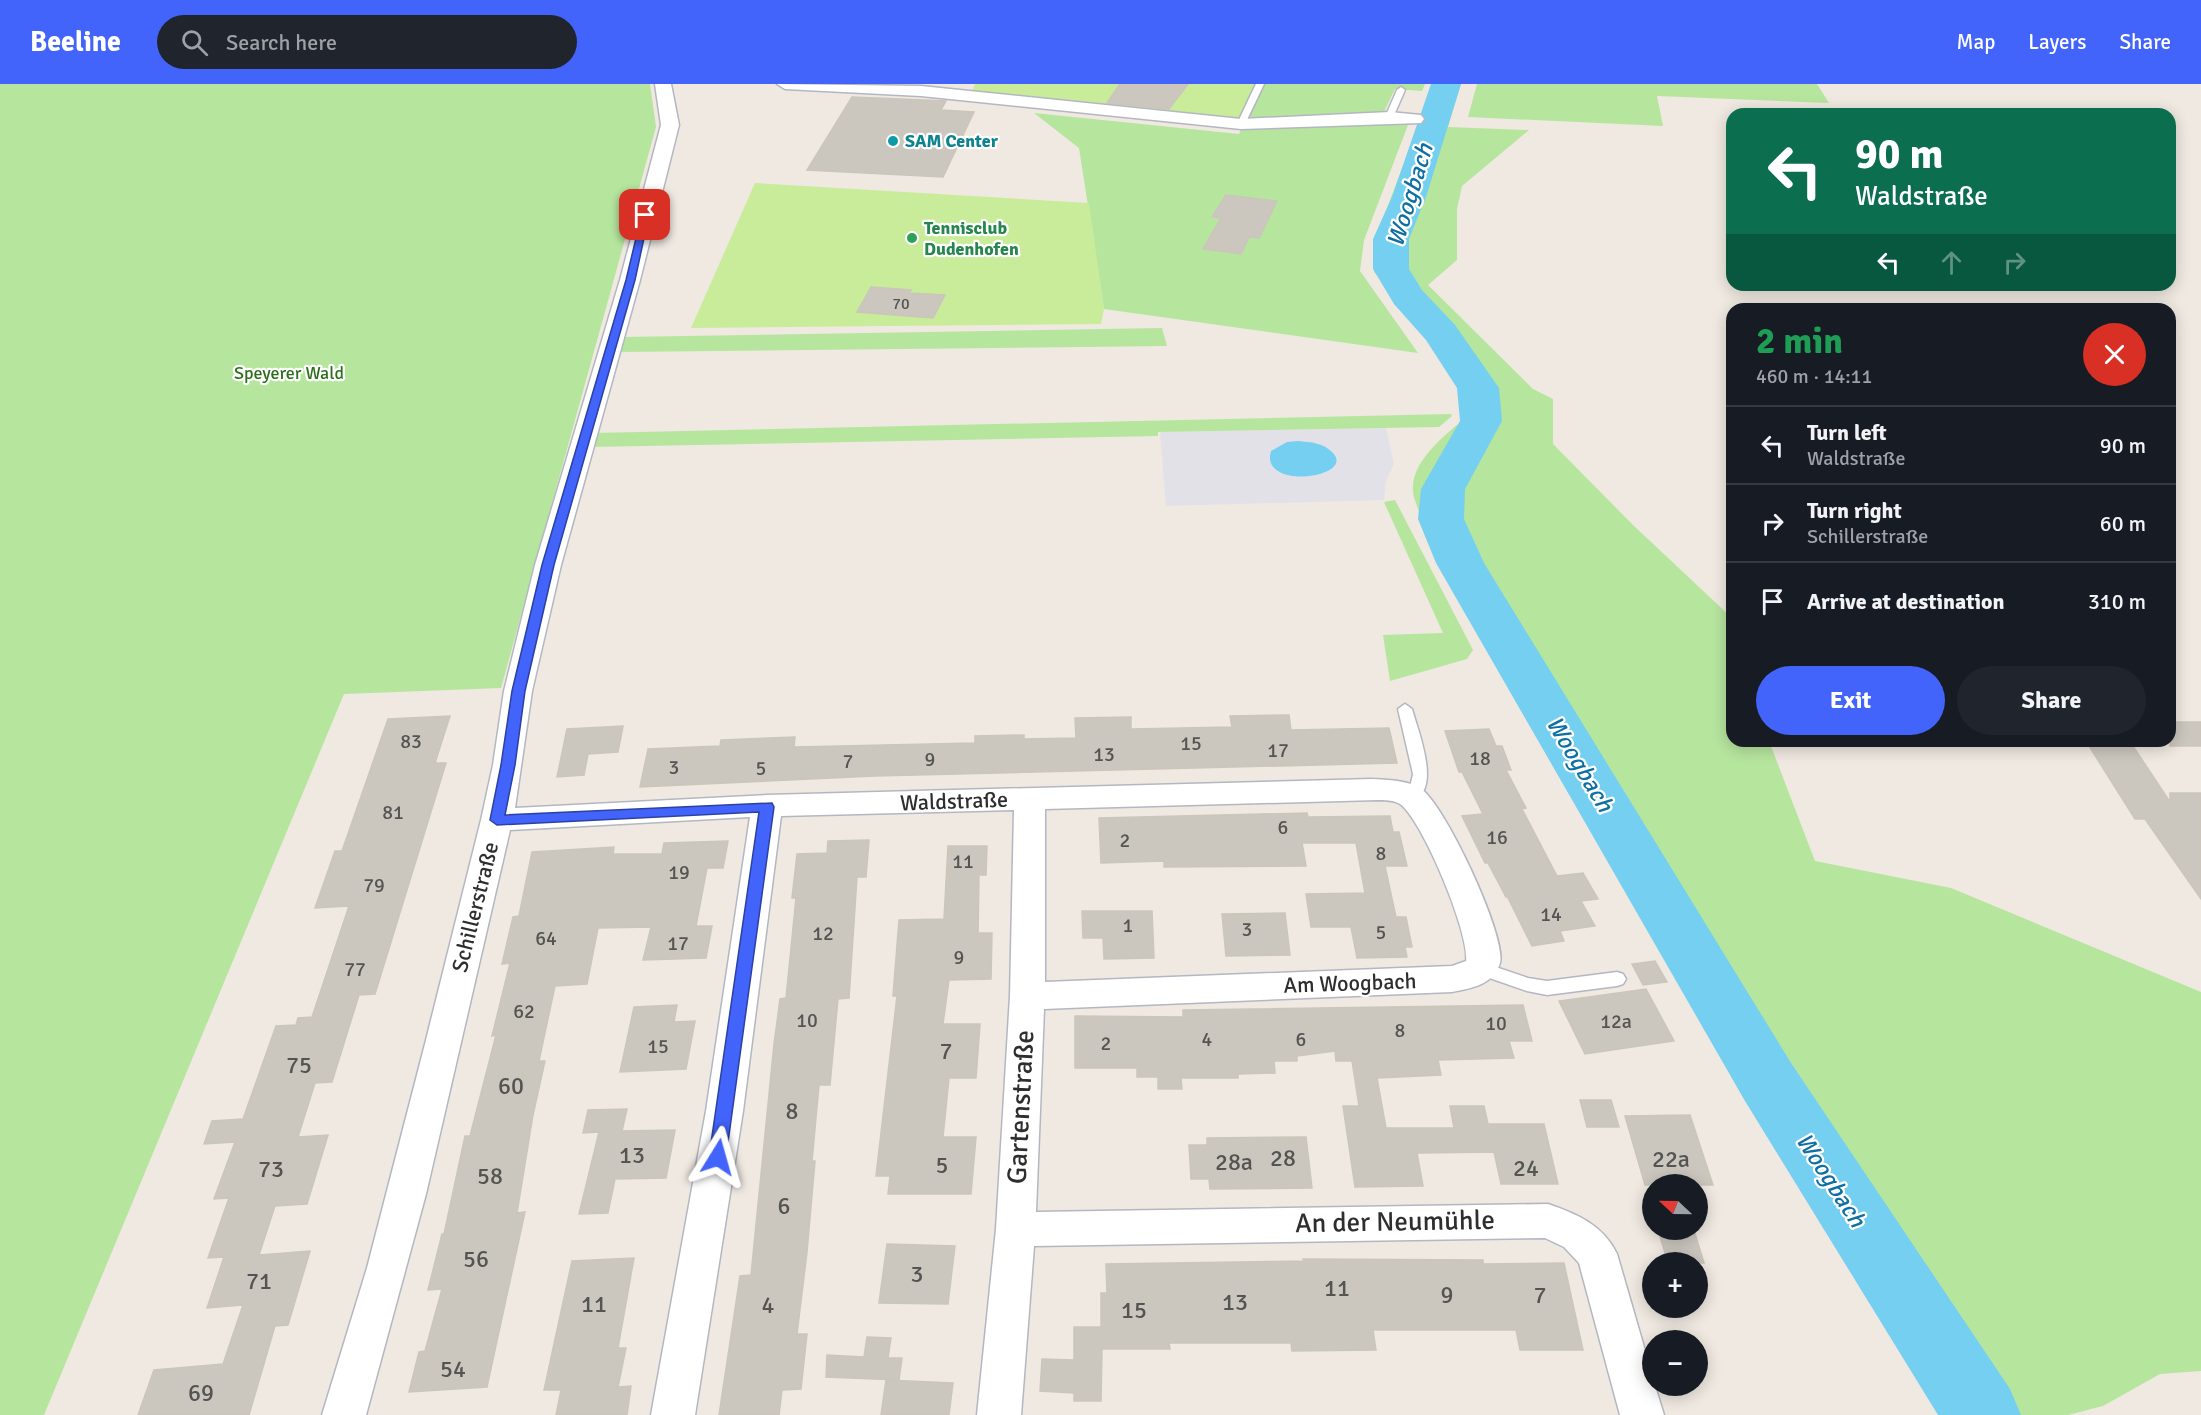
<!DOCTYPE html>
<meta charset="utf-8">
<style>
:root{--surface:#171b24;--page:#20242c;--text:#f1f3f6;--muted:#9ea1a6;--line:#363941;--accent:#4264fb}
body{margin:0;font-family:Signika,sans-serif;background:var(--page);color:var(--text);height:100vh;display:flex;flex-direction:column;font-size:22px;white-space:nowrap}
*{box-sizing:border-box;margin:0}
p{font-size:20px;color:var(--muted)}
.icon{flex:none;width:33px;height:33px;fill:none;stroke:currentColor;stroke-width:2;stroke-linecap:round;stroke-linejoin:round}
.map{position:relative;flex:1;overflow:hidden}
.drawer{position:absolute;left:1726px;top:219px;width:450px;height:444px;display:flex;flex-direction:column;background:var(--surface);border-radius:18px;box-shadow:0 3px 15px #0003}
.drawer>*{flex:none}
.banner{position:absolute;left:1726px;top:24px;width:450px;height:183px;border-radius:18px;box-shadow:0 3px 15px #0003;background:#0b6e4f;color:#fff;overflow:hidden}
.needle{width:39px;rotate:292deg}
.controls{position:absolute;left:1642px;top:1090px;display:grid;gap:12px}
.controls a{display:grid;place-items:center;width:66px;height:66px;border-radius:50%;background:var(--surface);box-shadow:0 3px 15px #0003;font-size:30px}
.pin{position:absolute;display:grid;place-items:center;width:51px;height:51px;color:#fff;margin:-26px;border-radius:12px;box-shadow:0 3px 9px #0006}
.me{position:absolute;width:66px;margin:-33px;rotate:8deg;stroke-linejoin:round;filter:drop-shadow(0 0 4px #0008)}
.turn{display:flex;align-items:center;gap:21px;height:126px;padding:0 30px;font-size:27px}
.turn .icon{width:78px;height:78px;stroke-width:2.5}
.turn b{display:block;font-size:42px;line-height:51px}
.lanes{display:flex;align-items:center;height:57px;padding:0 30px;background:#0003;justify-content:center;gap:30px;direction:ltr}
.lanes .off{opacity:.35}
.round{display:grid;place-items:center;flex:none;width:63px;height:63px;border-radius:32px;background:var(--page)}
.overview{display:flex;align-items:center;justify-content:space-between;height:102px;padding:0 30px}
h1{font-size:36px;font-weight:700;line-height:45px;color:#1e9e55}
.button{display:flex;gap:12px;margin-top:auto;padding:12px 30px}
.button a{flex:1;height:69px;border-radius:36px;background:var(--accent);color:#fff;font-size:24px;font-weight:700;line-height:69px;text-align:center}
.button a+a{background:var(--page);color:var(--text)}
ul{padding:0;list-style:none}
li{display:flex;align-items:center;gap:18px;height:78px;padding:0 30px;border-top:2px solid var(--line)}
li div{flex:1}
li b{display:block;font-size:22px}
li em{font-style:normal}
header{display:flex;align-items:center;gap:36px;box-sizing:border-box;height:84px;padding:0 30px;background:var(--accent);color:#fff}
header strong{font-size:28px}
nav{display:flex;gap:33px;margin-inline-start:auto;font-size:21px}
.search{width:420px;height:54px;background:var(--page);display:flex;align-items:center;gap:15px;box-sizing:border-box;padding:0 21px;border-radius:33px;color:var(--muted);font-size:22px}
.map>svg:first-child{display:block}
.industrial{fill:#e3e1e8}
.green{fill:#b6e59e}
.pitch{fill:#c9ec9a}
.water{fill:#75cff0}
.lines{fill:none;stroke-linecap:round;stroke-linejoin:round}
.river{fill:#75cff0;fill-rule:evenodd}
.building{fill:#cbc7bf;stroke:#cbc5ba;stroke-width:1.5}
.lane-casing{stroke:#b4b7c1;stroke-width:3}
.street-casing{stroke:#b4b7c1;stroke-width:3}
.lane{fill:#fff;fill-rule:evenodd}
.street{fill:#fff;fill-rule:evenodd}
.route{fill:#4264fb;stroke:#2b41a3;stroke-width:1.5}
.culture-dot{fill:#0f9aa8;stroke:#fff;stroke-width:2}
.leisure-dot{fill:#2e9e5b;stroke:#fff;stroke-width:2}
.labels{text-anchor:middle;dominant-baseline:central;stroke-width:4.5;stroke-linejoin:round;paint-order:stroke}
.far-number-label{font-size:16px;fill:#555452}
.far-culture-label{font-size:18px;font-weight:bold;fill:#0d838f;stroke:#fff;text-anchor:start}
.far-leisure-label{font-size:18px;font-weight:bold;fill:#27864d;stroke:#fff;text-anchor:start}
.far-park-label{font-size:18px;fill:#2c6e1b;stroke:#fff}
.number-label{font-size:20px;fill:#555452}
.street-label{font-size:22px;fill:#2e2e2e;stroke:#fff}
.water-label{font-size:24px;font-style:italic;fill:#0d6fa3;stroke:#fff}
.near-number-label{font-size:24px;fill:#555452}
.near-street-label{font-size:27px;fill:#2e2e2e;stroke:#fff}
</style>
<header>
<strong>Beeline</strong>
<div class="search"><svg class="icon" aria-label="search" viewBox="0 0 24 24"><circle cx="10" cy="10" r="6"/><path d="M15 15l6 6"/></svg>Search here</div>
<nav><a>Map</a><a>Layers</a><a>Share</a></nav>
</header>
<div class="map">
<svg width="2201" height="1331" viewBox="0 0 2201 1331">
<rect width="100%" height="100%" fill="#efe9e1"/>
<path class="industrial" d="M1386,344L1394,380L1386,397L1384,416L1166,422L1160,348Z"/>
<g class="green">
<path d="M0,0H650L656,43L501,604L344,610L44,1331H0Z"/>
<path d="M1263,0H1425L1422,7L1395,5L1379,38L1408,41L1364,156L1360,187L1418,269L1104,225L1079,64L1034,29L1239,50Z"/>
<path d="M1434,0H1461L1448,43L1529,46L1462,102L1457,125V176L1428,201L1533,305L1553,315V360L1633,441L1732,534V657H1769L1815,777L1951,804L2201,908V1287L2160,1290L2103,1322L2068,1331H1950L1667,863L1434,461C1428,447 1415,422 1413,408C1410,376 1448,349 1469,331L1474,304L1457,278L1374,188L1376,153Z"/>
<path d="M1477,0H1817L1829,19L1657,12L1663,42L1468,33Z"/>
<path d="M1162,244L1167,262L618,268L623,253Z"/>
<path d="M1451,330L1452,332L1439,343L1158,348V352L590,363L594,349Z"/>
<path d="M1395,416L1473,566L1467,575L1390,597L1383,551L1443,549L1384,418Z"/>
</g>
<g class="pitch">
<path d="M975,0H1257L1238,35L971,10Z"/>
<path d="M755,99L1089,119L1104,225L1101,240L691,244Z"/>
</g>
<path class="water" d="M1298,357C1311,358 1324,359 1333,369C1356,394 1259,407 1271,367L1287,358Z"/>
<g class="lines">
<path class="river" d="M1431,0H1461L1426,113L1409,155V185L1422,206L1455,241L1499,304L1502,337L1465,405L1464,435L1484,479L1791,979L2010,1305L2021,1331H1938L1745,1017L1436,479L1418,435L1421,405L1460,337L1457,304L1426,256L1394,220L1373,185V155L1392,113Z"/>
</g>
<g class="building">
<path d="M1120,0H1188L1169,25L1107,19Z"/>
<path d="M852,13L946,17L941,26L974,28L943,93L807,86Z"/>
<path d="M1226,111L1277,117L1259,154L1249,153L1241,170L1203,165L1221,134L1212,133Z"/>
<path d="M871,203L911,206L909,209L945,211L933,234L857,228Z"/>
<path d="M1289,631L1291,646L1389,644L1397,679L875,692L640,703L648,665L720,662L721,656L795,653L794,663L975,659V652L1024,651V655L1076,654L1075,634L1131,633V645L1232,643L1230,632Z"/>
<path d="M450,632L435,679H446L375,910L359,911L332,998L315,999L298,1053L328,1051L307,1120L275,1122L259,1171L310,1167L288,1241L275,1242L249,1331H138L154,1286L223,1280L243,1221L207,1224L224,1173L208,1174L229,1114L214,1115L235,1058L204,1060L212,1037L243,1035L276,942L296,941L298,934L312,933L349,822L315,824L335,767H342L388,635Z"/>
<rect x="2170" y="638" width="31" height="24"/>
<path d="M623,642L618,668L588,670L584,691L557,693L567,645Z"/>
<path d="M1489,645L1496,662H1502L1511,686H1506L1526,724L1522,725L1557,792L1583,789L1598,815L1581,817L1595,842L1560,847L1564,857L1532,862L1507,812L1506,813L1488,779H1485L1462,732L1483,730L1462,688H1459L1445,647Z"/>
<path d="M2089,662H2133L2170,718V709H2201V815L2145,735H2135Z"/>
<path d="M1307,729L1308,733L1390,732L1393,748H1399L1407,782H1385L1396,833H1406L1412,863H1405L1407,873L1357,874L1351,843H1311L1306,810L1365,809L1356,759H1302L1306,782L1164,783V777L1101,779L1099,734Z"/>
<path d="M869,756L866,793H857L849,914L838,915L830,1001H819L812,1077H815L807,1168L797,1250H807L801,1305L782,1306L779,1331H719L740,1192L751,1191L774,960L780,915L786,914L796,814H792L797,770L827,769L828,757Z"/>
<path d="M728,757L723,784H707L696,842H712L706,874L643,876L651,843L598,844L587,900L555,902L539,977H545L533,1031L517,1129L525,1128L487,1303L409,1308L419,1268L425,1267L442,1205L428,1206L442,1150H444L465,1052H470L496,951L492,952L510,879L502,880L513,833L519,832L532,768L614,763L613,770H662L664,759Z"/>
<path d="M948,762H987L986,791H979L978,849H992L991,895L949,896L943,940H980L976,994H949L943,1053H976L971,1110H888L890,1092H876L897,912H893L899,836L944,835Z"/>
<path d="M1082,827H1152L1154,874L1104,875L1103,854H1083Z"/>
<path d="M1285,829L1290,871L1226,872L1222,830Z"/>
<path d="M1655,877L1667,898L1643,901L1632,880Z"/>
<path d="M1646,905L1674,957L1585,970L1559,917Z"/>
<path d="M677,921L674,938L695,937L686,985L620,988L634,923Z"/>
<path d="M1523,921L1532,957H1509L1514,974L1438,976L1441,991L1377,994L1386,1044H1454L1450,1022H1484L1488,1040H1544L1558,1100H1501L1494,1068L1417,1069L1423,1102L1355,1103L1343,1022H1359L1352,977H1336L1335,967L1297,972V977H1274L1275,989L1238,990V994H1181L1182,1005H1158V993H1137V984H1075V932L1183,933V926Z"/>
<path d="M1580,1016H1611L1619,1043H1587Z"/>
<path d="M627,1025L622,1047L675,1046L666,1094L615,1095L608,1129L579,1130L599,1048L583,1049L588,1026Z"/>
<path d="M1690,1031L1713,1101H1645L1625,1032Z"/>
<path d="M1306,1053L1312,1104L1210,1105L1209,1095H1191L1189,1061H1207V1054Z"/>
<path d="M1658,1146H1694L1704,1179H1668Z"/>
<path d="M887,1160L955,1162L948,1220L879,1219Z"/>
<path d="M634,1174L618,1264H626L618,1303L631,1302L627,1331H556L561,1306H544L572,1177Z"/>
<path d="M1303,1175L1483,1176V1180L1564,1179L1583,1266H1520L1516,1246H1373L1376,1266L1292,1267L1291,1259H1169L1170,1265H1102L1101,1317H1074V1309L1040,1307L1042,1275L1074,1276V1243H1101V1209H1107L1106,1180L1304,1177Z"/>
<path d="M867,1253L891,1254L888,1274H902L899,1296L826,1293L827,1271L864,1273Z"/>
<path d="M886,1296L953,1299L949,1331H881Z"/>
</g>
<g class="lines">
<defs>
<g id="lane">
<path d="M1256,0H1264L1245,40L1238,42L1237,40Z"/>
<path d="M1401,3L1405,6L1391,38L1384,40L1383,38L1397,6Z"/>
<path d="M1405,620L1412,625C1418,647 1443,708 1411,717L1403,712L1410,703L1413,690L1398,625Z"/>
<path d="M1481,878L1528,894L1547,897L1617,888L1623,890L1626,895L1623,900L1617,902L1547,911L1527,907L1475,889L1472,884L1475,879Z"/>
</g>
<g id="street">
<path d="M655,0H671L679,41L640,196L561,481L532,607L515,724L767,711L1372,695C1388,696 1408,696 1421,705C1444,719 1507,853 1500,879C1493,901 1472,904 1452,908L1044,925L1036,1128L1548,1120C1577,1130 1603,1141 1617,1170L1653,1294V1302H1655L1664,1331H1620L1579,1179L1564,1163L1545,1154L1034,1162L1021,1331H977L996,1145L1010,912L1014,726L781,732L743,1027L695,1331H651L706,1027L750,733L510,746L426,1110L366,1331H322L367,1184L425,960L481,736L493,681L504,607L535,481L620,196L661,41ZM1377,716C1384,716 1394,716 1400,720C1422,735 1470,850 1466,877L1452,882L1045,898V725Z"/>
<path d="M777,0L921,2L1241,35L1390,28L1421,31L1424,35L1421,39L1241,45L921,12L785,5Z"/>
</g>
</defs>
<use href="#lane" class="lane-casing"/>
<use href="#street" class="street-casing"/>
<use href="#lane" class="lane"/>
<use href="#street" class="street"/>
</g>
<path class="route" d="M642,129L649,131L635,196L554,481L525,607L515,681L505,731L772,719L774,723L726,1073L724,1078L718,1080L711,1078L709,1073L759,728L497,741L490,736L501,681L512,607L542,481L626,196Z"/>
<circle class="culture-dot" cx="893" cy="57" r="6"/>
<circle class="leisure-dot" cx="912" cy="154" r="6"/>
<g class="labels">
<g class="far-number-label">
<text x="901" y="220">70</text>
</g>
<g class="far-culture-label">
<text x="905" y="57">SAM Center</text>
</g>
<g class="far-leisure-label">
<text x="924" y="144">Tennisclub<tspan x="924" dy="21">Dudenhofen</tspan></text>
</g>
<g class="far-park-label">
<text x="289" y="289">Speyerer Wald</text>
</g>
<g class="number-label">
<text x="411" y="657">83</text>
<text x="1191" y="659">15</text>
<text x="1278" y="666">17</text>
<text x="1104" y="670">13</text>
<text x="1480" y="674">18</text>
<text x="930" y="675">9</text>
<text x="848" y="677">7</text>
<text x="674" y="683">3</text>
<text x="761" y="684">5</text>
<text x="393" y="728">81</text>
<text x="1283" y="743">6</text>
<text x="1497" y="753">16</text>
<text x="1125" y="756">2</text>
<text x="1381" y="769">8</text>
<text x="963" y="777">11</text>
<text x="679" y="788">19</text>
<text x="374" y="801">79</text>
<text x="1551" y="830">14</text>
<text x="1128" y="841">1</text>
<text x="1247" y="845">3</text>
<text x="1381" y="848">5</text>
<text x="823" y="849">12</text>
<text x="546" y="854">64</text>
<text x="678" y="859">17</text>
<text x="959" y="873">9</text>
<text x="355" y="885">77</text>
<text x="524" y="927">62</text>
<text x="807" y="936">10</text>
<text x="1616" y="937">12a</text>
<text x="1496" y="939">10</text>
<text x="1400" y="946">8</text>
<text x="1207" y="955">4</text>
<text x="1301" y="955">6</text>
<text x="1106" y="959">2</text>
<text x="658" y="962">15</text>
</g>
<g class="street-label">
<text transform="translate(954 717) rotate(-2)">Waldstraße</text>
<text transform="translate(475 823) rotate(-76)">Schillerstraße</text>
<text transform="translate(1350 899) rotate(-2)">Am Woogbach</text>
</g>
<g class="water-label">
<text transform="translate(1410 111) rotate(-73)">Woogbach</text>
<text transform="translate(1580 680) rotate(59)">Woogbach</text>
<text transform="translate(1831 1096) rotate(57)">Woogbach</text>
</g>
<g class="near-number-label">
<text x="946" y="967">7</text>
<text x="299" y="981">75</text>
<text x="511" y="1002">60</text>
<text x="792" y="1027">8</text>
<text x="632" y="1071">13</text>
<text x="1283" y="1074">28</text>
<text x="1671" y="1075">22a</text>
<text x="1234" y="1078">28a</text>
<text x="942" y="1081">5</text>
<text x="1526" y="1084">24</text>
<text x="271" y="1085">73</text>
<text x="490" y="1092">58</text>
<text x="784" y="1122">6</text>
<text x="476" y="1175">56</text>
<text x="917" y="1190">3</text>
<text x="259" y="1197">71</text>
<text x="1337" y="1204">11</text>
<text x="1447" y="1211">9</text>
<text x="1540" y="1211">7</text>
<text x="1235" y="1218">13</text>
<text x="594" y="1220">11</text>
<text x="768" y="1221">4</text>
<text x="1134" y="1226">15</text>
<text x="453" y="1285">54</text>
<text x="201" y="1309">69</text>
</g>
<g class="near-street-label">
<text transform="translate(1021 1023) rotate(-87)">Gartenstraße</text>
<text transform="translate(1395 1138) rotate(-1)">An der Neumühle</text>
</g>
</g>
</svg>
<div class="controls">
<a><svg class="needle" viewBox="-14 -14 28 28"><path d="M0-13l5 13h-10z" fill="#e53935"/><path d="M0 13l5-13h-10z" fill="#9ea1a6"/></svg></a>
<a>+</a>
<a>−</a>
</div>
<div class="pin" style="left:645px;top:131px;background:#d93025"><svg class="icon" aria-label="arrive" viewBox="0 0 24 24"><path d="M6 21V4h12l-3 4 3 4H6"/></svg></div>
<svg class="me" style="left:718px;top:1073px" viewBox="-20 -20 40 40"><path d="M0-17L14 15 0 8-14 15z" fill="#4264fb" stroke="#fff" stroke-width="4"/></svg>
<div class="banner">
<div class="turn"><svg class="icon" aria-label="left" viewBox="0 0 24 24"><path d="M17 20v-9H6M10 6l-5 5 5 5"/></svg><div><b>90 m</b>Waldstraße</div></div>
<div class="lanes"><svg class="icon" aria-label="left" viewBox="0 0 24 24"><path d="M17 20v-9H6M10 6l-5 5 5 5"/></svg><svg class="icon off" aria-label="ahead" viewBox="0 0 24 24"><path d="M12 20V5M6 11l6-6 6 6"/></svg><svg class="icon off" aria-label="right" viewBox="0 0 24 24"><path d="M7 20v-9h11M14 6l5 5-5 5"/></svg></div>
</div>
<section class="drawer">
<div class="overview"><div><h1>2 min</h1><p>460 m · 14:11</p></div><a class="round" style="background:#d93025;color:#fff"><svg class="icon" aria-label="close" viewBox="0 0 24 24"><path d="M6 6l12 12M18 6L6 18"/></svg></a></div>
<ul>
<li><svg class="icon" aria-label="left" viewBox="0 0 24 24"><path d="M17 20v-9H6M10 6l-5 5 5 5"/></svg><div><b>Turn left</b><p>Waldstraße</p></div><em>90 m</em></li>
<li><svg class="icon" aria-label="right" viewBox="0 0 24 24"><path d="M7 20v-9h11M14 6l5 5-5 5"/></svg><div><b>Turn right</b><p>Schillerstraße</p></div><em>60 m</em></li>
<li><svg class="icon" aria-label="arrive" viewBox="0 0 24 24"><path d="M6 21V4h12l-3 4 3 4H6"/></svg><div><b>Arrive at destination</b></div><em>310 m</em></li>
</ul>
<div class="button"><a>Exit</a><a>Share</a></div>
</section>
</div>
